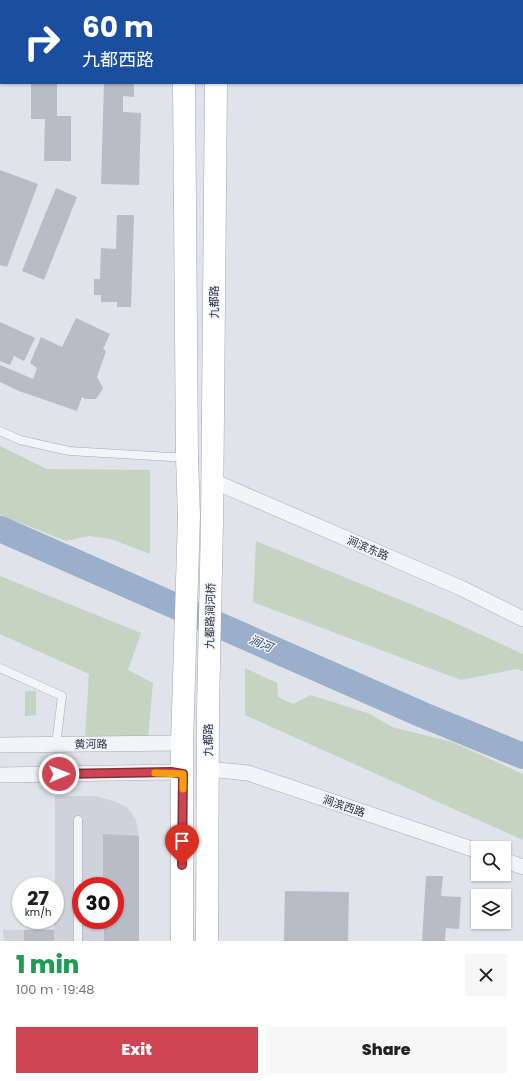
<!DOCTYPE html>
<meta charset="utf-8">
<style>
:root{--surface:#fff;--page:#f6f6f6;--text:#222;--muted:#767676;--accent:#cf4452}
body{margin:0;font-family:Poppins,"Noto Sans SC",sans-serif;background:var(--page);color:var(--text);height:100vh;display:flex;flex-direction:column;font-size:15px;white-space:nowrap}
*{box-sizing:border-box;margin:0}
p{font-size:13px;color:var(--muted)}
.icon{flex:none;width:22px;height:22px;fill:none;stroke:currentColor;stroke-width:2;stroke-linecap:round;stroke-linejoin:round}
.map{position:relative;height:941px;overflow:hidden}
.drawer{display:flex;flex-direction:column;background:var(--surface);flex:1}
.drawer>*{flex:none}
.top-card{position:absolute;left:0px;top:0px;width:523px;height:84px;box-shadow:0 1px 3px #0004;background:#1a4fa0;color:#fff;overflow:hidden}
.fabs{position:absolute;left:471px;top:841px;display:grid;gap:8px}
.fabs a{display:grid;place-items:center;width:40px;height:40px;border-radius:0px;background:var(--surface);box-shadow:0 1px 3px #0004;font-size:20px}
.speed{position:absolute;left:12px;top:877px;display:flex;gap:8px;font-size:20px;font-weight:700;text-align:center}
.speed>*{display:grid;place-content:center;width:52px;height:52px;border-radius:50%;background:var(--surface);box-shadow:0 1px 3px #0004;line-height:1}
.speed small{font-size:10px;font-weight:400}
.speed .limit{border:6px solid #d22;background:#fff;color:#111}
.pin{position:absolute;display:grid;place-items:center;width:34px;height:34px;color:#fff;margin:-41px -17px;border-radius:50% 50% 50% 0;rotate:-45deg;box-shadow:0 0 4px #0007}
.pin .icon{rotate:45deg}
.me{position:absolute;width:44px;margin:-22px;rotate:89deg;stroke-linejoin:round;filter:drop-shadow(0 0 3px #0008)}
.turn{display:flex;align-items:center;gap:14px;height:84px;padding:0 16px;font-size:18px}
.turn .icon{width:52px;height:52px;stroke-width:2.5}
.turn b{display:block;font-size:28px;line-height:34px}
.round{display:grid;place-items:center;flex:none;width:42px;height:42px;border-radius:0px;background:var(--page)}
.head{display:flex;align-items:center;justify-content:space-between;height:68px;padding:0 16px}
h1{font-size:24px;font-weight:800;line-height:30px;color:#1e9e55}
.primary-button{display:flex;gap:8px;margin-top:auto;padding:8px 16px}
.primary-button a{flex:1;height:46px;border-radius:0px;background:var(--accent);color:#fff;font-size:16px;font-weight:800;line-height:46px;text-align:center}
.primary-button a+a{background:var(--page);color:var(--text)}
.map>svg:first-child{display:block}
.built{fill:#ced2db;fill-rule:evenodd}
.green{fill:#c5d3c1}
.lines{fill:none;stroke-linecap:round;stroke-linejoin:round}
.river{stroke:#9aafc9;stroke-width:26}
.building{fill:#b7bcc6}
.service-casing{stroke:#a5aab3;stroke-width:9}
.minor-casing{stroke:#a5aab3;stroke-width:16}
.primary-casing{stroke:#9fa7b5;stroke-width:23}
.service{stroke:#f3f4f7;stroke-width:8}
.minor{stroke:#f3f4f7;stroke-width:15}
.primary{stroke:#fff;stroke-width:22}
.route-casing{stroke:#872c35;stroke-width:10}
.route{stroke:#cf4452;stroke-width:7}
.slow{stroke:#f59e0b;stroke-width:7}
.labels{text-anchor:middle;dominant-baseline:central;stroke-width:3;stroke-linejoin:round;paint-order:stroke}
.street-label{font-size:11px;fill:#283041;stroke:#eff2f6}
.water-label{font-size:12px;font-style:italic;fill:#324d75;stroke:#eff2f6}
</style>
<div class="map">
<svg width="523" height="941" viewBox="0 0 523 941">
<rect width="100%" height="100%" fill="#e0e3e9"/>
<path class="built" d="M55,796H95L114,801L127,807L136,820L139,836V941H4L3,930L54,929V920H55ZM81,886H115V920H81Z"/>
<g class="green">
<path d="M0,446L47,469L150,470V554L111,539L89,536L66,541L0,515Z"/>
<path d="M256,541L442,617L523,654V671L516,669L461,680L253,602Z"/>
<path d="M0,576L141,633L128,670L153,683L148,738L85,739L89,674L0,634Z"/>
<path d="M245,668L277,683L278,697L293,704L311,695L370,714L392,727L452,742L523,774V840L245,715Z"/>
<path d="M25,691H36V715L25,716Z"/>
</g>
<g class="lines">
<path class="river" d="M0,529L423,715L523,756"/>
</g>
<g class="building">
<path d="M31,83H57V116H71V161H44L45,119H31Z"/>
<path d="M104,83H134V97L123,96V112L141,113L139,185L101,184Z"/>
<path d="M0,170L38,184L7,267L0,265Z"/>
<path d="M56,188L77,197L44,280L22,271Z"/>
<path d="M117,215H134L131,307H117V302H101V295H94V279H100L101,248L116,249Z"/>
<path d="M76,318L110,334L103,349L106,351L97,377L103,388L100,393L96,399H85L82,397L77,411L19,391L0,382V365L33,379L37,368L30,363L41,337L62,347Z"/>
<path d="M0,322L35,338L24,361L14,356L10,365L0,361Z"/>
<path d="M103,834L139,836V941H104V920H115V886H103Z"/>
<path d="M426,876H443L441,896L461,897L459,929L446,928L445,941H422Z"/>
<path d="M285,891L349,892L348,941H284Z"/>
<rect x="24" y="930" width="30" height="11"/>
</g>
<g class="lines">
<defs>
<g id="service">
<path d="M0,431L20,440L69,451L171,457H186"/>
<path d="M0,668L62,696L56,745"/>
<path d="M78,820V941"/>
</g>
<g id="minor">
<path d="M522,25H523"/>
<path d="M522,39H523"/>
<path d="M213,481L461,588L523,619"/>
<path d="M0,745L182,743"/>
<path d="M208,769L248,773L478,851"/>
<path d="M0,775L171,772L183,774"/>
<path d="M504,860L523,867"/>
</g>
<g id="primary">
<path d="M183,0V1"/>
<path d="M216,1V0"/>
<path d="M182,941V743L189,516L187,457L184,83"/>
<path d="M207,941L208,710L212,521L216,83"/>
</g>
</defs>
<use href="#service" class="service-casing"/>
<use href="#minor" class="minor-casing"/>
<use href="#primary" class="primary-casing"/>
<use href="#service" class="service"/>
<use href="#minor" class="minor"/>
<use href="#primary" class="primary"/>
</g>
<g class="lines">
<defs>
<path id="route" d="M59,774L171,772L183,774L182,865"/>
</defs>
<use href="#route" class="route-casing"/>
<use href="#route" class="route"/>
<path class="slow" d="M155,773L183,774V789"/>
</g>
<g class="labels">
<g class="street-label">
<text transform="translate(214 302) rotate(-90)">九都路</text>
<text transform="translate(368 548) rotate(23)">涧滨东路</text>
<text transform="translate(210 616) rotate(-89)">九都路涧河桥</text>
<text transform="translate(208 740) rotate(-90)">九都路</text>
<text transform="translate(91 744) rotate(-1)">黄河路</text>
<text transform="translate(344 806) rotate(19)">涧滨西路</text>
</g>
<g class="water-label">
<text transform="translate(261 643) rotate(23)">涧河</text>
</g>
</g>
</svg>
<div class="fabs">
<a><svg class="icon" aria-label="search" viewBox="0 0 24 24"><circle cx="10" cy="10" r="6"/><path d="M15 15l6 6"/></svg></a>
<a><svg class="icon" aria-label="layers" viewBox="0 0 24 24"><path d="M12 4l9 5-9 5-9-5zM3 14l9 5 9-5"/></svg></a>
</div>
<div class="speed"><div>27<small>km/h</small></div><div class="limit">30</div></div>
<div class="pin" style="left:182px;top:865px;background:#d93025"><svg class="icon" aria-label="arrive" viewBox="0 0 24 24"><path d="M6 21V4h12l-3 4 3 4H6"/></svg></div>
<svg class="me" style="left:59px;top:774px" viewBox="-20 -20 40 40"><circle r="17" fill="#cf4452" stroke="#fff" stroke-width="3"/><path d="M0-11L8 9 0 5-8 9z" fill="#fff"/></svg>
<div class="top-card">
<div class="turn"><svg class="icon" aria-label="right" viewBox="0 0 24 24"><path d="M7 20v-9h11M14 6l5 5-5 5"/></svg><div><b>60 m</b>九都西路</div></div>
</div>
</div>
<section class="drawer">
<div class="head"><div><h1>1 min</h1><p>100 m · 19:48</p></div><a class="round"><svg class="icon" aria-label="close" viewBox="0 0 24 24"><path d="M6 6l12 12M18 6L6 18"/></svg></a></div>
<div class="primary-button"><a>Exit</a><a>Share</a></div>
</section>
